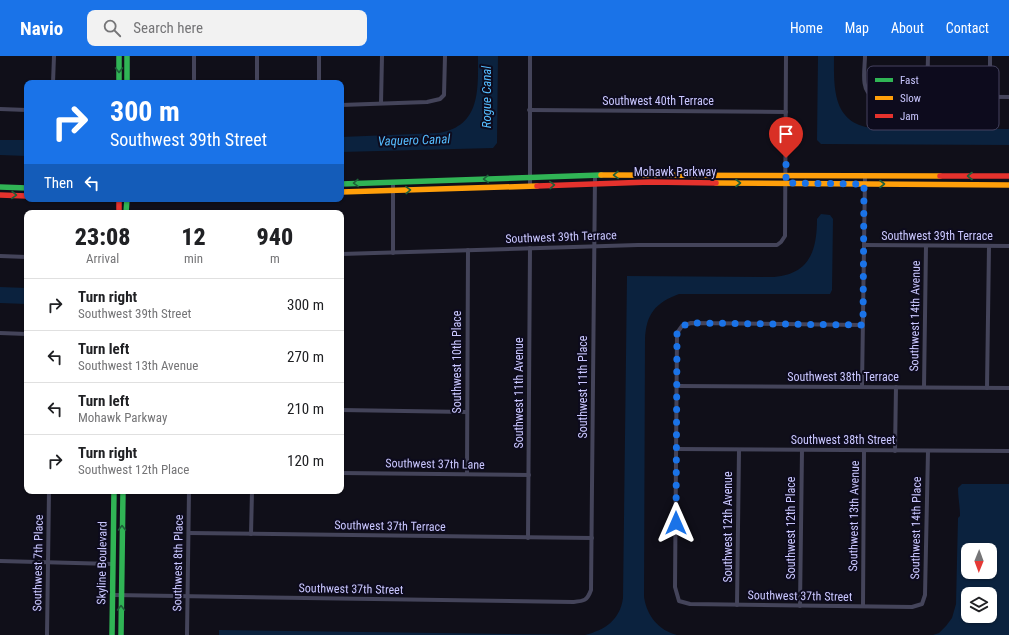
<!DOCTYPE html>
<style>
:root{--surface:#fff;--page:#f2f2f2;--text:#202124;--muted:#757577;--line:#e0e0e0;--accent:#1a73e8}
body{margin:0;font-family:"Roboto Condensed",sans-serif;background:var(--page);color:var(--text);height:100vh;display:flex;flex-direction:column;font-size:15px;white-space:nowrap}
*{box-sizing:border-box;margin:0}
p{font-size:13px;color:var(--muted)}
.icon{flex:none;width:22px;height:22px;fill:none;stroke:currentColor;stroke-width:2;stroke-linecap:round;stroke-linejoin:round}
.map{position:relative;flex:1;overflow:hidden}
.side{position:absolute;left:24px;top:154px;width:320px;height:284px;display:flex;flex-direction:column;background:var(--surface);border-radius:8px;box-shadow:0 1px 3px #0004}
.side>*{flex:none}
.guide{position:absolute;left:24px;top:24px;width:320px;height:122px;border-radius:8px;box-shadow:0 1px 3px #0004;background:#1a73e8;color:#fff;overflow:hidden}
.needle{width:26px;rotate:181deg}
.fabs{position:absolute;left:961px;top:487px;display:grid;gap:8px}
.fabs a{display:grid;place-items:center;width:36px;height:36px;border-radius:8px;background:var(--surface);box-shadow:0 1px 3px #0004;font-size:20px}
.pin{position:absolute;display:grid;place-items:center;width:34px;height:34px;color:#fff;margin:-41px -17px;border-radius:50% 50% 50% 0;rotate:-45deg;box-shadow:0 0 4px #0007}
.pin .icon{rotate:45deg}
.me{position:absolute;width:44px;margin:-22px;rotate:0deg;stroke-linejoin:round;filter:drop-shadow(0 0 3px #0008)}
.turn{display:flex;align-items:center;gap:14px;height:84px;padding:0 20px;font-size:18px}
.turn .icon{width:52px;height:52px;stroke-width:2.5}
.turn b{display:block;font-size:28px;line-height:34px}
.then{display:flex;align-items:center;height:38px;padding:0 20px;background:#0003;gap:8px;font-size:15px}
.eta{display:flex;justify-content:space-evenly;align-items:center;height:68px;text-align:center}
.eta b{font-size:24px;font-weight:800;line-height:28px}
ul{padding:0;list-style:none}
li{display:flex;align-items:center;gap:12px;height:52px;padding:0 20px;border-top:1px solid var(--line)}
li div{flex:1}
li b{display:block;font-size:15px}
li em{font-style:normal}
header{display:flex;align-items:center;gap:24px;box-sizing:border-box;height:56px;padding:0 20px;background:var(--accent);color:#fff}
header strong{font-size:19px}
nav{display:flex;gap:22px;margin-inline-start:auto;font-size:14px}
.search{width:280px;height:36px;background:var(--page);display:flex;align-items:center;gap:10px;box-sizing:border-box;padding:0 14px;border-radius:8px;color:var(--muted);font-size:15px}
.map>svg:first-child{display:block}
.water{fill:#0b223e;fill-rule:evenodd}
.lines{fill:none;stroke-linecap:round;stroke-linejoin:round}
.street{stroke:#44445a;stroke-width:4}
.fast{stroke:#30b455;stroke-width:5.5}
.slow{stroke:#ff9f0a;stroke-width:5.5}
.jam{stroke:#e5322d;stroke-width:5.5}
.oneway{stroke:#1e6039}
.route{stroke:#1a73e8;stroke-width:7;stroke-dasharray:0 12.6}
.labels{text-anchor:middle;dominant-baseline:central;stroke-width:4;stroke-linejoin:round;paint-order:stroke}
.street-label{font-size:12px;fill:#cac7ff;stroke:#0d0b1d}
.water-label{font-size:13px;font-style:italic;fill:#55bdff;stroke:#0d0b1d}
.key{fill:#0d0b1d;stroke:#464361;stroke-width:1}
.key-label{font-size:11px;fill:#cac7ff}
</style>
<header>
<strong>Navio</strong>
<div class="search"><svg class="icon" aria-label="search" viewBox="0 0 24 24"><circle cx="10" cy="10" r="6"/><path d="M15 15l6 6"/></svg>Search here</div>
<nav><a>Home</a><a>Map</a><a>About</a><a>Contact</a></nav>
</header>
<div class="map">
<svg width="1009" height="579" viewBox="0 0 1009 579">
<rect width="100%" height="100%" fill="#100f19"/>
<g class="water">
<path d="M478,0H498L497,87L493,92L341,96V81L439,77C481,70 478,33 478,0Z"/>
<path d="M818,0H834C834,31 832,67 872,72L1009,73V89L821,88L817,84Z"/>
<path d="M0,84H27V100L0,99Z"/>
<path d="M821,158L830,159L833,163L832,234L830,238H679C655,247 646,258 645,284L644,541C647,560 658,574 677,579H219V574L585,579C605,574 620,564 623,542L627,220L774,221C810,218 817,194 817,163Z"/>
<path d="M0,231L27,232V248L0,247Z"/>
<path d="M962,428H1009V579H933L939,577L946,570L952,562L956,548L958,462L960,460C960,450 958,442 958,432ZM968,494H990V516H968ZM968,538H990V560H968Z"/>
</g>
<g class="lines">
<g class="street">
<path d="M865,0C865,12 860,35 873,40L1009,41"/>
<path d="M53,27L54,0"/>
<path d="M194,27V0"/>
<path d="M257,27V0"/>
<path d="M319,27V0"/>
<path d="M927,41L928,0"/>
<path d="M990,41V0"/>
<path d="M381,47L382,0"/>
<path d="M341,49L427,46L440,43L444,39L445,0"/>
<path d="M0,53L27,54"/>
<path d="M529,54L786,56"/>
<path d="M530,130V0"/>
<path d="M864,189L1009,190"/>
<path d="M393,197V126"/>
<path d="M341,198L638,189H777L781,186L785,180L786,0"/>
<path d="M0,200L27,201"/>
<path d="M863,269L691,267L682,270L677,277L675,531L679,545L690,548L912,551L922,548L925,539L928,395"/>
<path d="M0,277L27,278"/>
<path d="M677,330L1009,332"/>
<path d="M862,331L865,120"/>
<path d="M924,331L926,190"/>
<path d="M987,332L989,190"/>
<path d="M341,354L467,356"/>
<path d="M676,393L1009,395"/>
<path d="M895,395L896,331"/>
<path d="M341,417L529,419"/>
<path d="M467,418L468,194"/>
<path d="M189,477L592,482"/>
<path d="M251,478L252,435"/>
<path d="M528,482L530,192"/>
<path d="M0,505L113,508"/>
<path d="M113,539L573,546C584,545 587,545 591,534L595,120"/>
<path d="M737,549L739,394"/>
<path d="M800,550L802,394"/>
<path d="M863,550L864,395"/>
<path d="M47,579L49,435"/>
<path d="M187,579L189,435"/>
</g>
<g class="fast">
<path d="M119,0V27"/>
<path d="M127,0V27"/>
<path d="M341,128L601,119"/>
<path d="M0,131L27,132"/>
<path d="M126,157L127,143"/>
<path d="M112,579L114,435"/>
<path d="M121,579L123,435"/>
</g>
<g class="slow">
<path d="M601,119L940,120"/>
<path d="M716,127L1009,129"/>
<path d="M341,136L537,130"/>
</g>
<g class="jam">
<path d="M940,120H1009"/>
<path d="M537,130L650,126L716,127"/>
<path d="M0,139L27,140"/>
<path d="M119,143V157"/>
</g>
</g>
<defs><path id="oneway-chevron" d="M-2-3.5L2.5 0L-2 3.5" fill="none" stroke-width="1.6" stroke-linecap="round" stroke-linejoin="round"/></defs>
<g class="oneway">
<use href="#oneway-chevron" transform="translate(119 14) rotate(90)"/>
<use href="#oneway-chevron" transform="translate(616 119) rotate(178)"/>
<use href="#oneway-chevron" transform="translate(970 120) rotate(-180)"/>
<use href="#oneway-chevron" transform="translate(486 123) rotate(178)"/>
<use href="#oneway-chevron" transform="translate(356 127) rotate(178)"/>
<use href="#oneway-chevron" transform="translate(738 127)"/>
<use href="#oneway-chevron" transform="translate(882 128)"/>
<use href="#oneway-chevron" transform="translate(552 129) rotate(-2)"/>
<use href="#oneway-chevron" transform="translate(408 134) rotate(-2)"/>
<use href="#oneway-chevron" transform="translate(14 139) rotate(2)"/>
<use href="#oneway-chevron" transform="translate(122 472) rotate(-89)"/>
<use href="#oneway-chevron" transform="translate(121 552) rotate(-89)"/>
</g>
<g class="lines">
<path class="route" d="M676,467L677,278L682,270L691,267L863,269L864,128L786,127V102"/>
</g>
<g class="labels">
<g class="street-label">
<text x="658" y="45">Southwest 40th Terrace</text>
<text x="675" y="116">Mohawk Parkway</text>
<text x="937" y="180">Southwest 39th Terrace</text>
<text transform="translate(561 181) rotate(-2)">Southwest 39th Terrace</text>
<text transform="translate(915 260) rotate(-89)">Southwest 14th Avenue</text>
<text transform="translate(457 306) rotate(-90)">Southwest 10th Place</text>
<text x="843" y="321">Southwest 38th Terrace</text>
<text transform="translate(583 331) rotate(-90)">Southwest 11th Place</text>
<text transform="translate(519 337) rotate(-90)">Southwest 11th Avenue</text>
<text x="843" y="384">Southwest 38th Street</text>
<text transform="translate(435 408) rotate(1)">Southwest 37th Lane</text>
<text transform="translate(854 460) rotate(-89)">Southwest 13th Avenue</text>
<text transform="translate(390 470) rotate(1)">Southwest 37th Terrace</text>
<text transform="translate(728 471) rotate(-90)">Southwest 12th Avenue</text>
<text transform="translate(791 472) rotate(-90)">Southwest 12th Place</text>
<text transform="translate(916 472) rotate(-89)">Southwest 14th Place</text>
<text transform="translate(38 507) rotate(-89)">Southwest 7th Place</text>
<text transform="translate(102 507) rotate(-89)">Skyline Boulevard</text>
<text transform="translate(178 507) rotate(-89)">Southwest 8th Place</text>
<text transform="translate(351 533) rotate(1)">Southwest 37th Street</text>
<text transform="translate(800 540) rotate(1)">Southwest 37th Street</text>
</g>
<g class="water-label">
<text transform="translate(486 41) rotate(-90)">Rogue Canal</text>
<text transform="translate(414 84) rotate(-2)">Vaquero Canal</text>
</g>
</g>
<rect x="867" y="10" width="132" height="64" rx="6" class="key"/>
<rect x="875" y="22" width="18" height="4" fill="#30b455"/>
<rect x="875" y="40" width="18" height="4" fill="#ff9f0a"/>
<rect x="875" y="58" width="18" height="4" fill="#e5322d"/>
<g class="key-label">
<text x="900" y="28">Fast</text>
<text x="900" y="46">Slow</text>
<text x="900" y="64">Jam</text>
</g>
</svg>
<div class="fabs">
<a><svg class="needle" viewBox="-14 -14 28 28"><path d="M0-13l5 13h-10z" fill="#e53935"/><path d="M0 13l5-13h-10z" fill="#757577"/></svg></a>
<a><svg class="icon" aria-label="layers" viewBox="0 0 24 24"><path d="M12 4l9 5-9 5-9-5zM3 14l9 5 9-5"/></svg></a>
</div>
<div class="pin" style="left:786px;top:102px;background:#d93025"><svg class="icon" aria-label="arrive" viewBox="0 0 24 24"><path d="M6 21V4h12l-3 4 3 4H6"/></svg></div>
<svg class="me" style="left:676px;top:467px" viewBox="-20 -20 40 40"><path d="M0-17L14 15 0 8-14 15z" fill="#1a73e8" stroke="#fff" stroke-width="4"/></svg>
<div class="guide">
<div class="turn"><svg class="icon" aria-label="right" viewBox="0 0 24 24"><path d="M7 20v-9h11M14 6l5 5-5 5"/></svg><div><b>300 m</b>Southwest 39th Street</div></div>
<div class="then">Then<svg class="icon" aria-label="left" viewBox="0 0 24 24"><path d="M17 20v-9H6M10 6l-5 5 5 5"/></svg></div>
</div>
<section class="side">
<div class="eta">
<div><b>23:08</b><p>Arrival</p></div>
<div><b>12</b><p>min</p></div>
<div><b>940</b><p>m</p></div>
</div>
<ul>
<li><svg class="icon" aria-label="right" viewBox="0 0 24 24"><path d="M7 20v-9h11M14 6l5 5-5 5"/></svg><div><b>Turn right</b><p>Southwest 39th Street</p></div><em>300 m</em></li>
<li><svg class="icon" aria-label="left" viewBox="0 0 24 24"><path d="M17 20v-9H6M10 6l-5 5 5 5"/></svg><div><b>Turn left</b><p>Southwest 13th Avenue</p></div><em>270 m</em></li>
<li><svg class="icon" aria-label="left" viewBox="0 0 24 24"><path d="M17 20v-9H6M10 6l-5 5 5 5"/></svg><div><b>Turn left</b><p>Mohawk Parkway</p></div><em>210 m</em></li>
<li><svg class="icon" aria-label="right" viewBox="0 0 24 24"><path d="M7 20v-9h11M14 6l5 5-5 5"/></svg><div><b>Turn right</b><p>Southwest 12th Place</p></div><em>120 m</em></li>
</ul>
</section>
</div>
